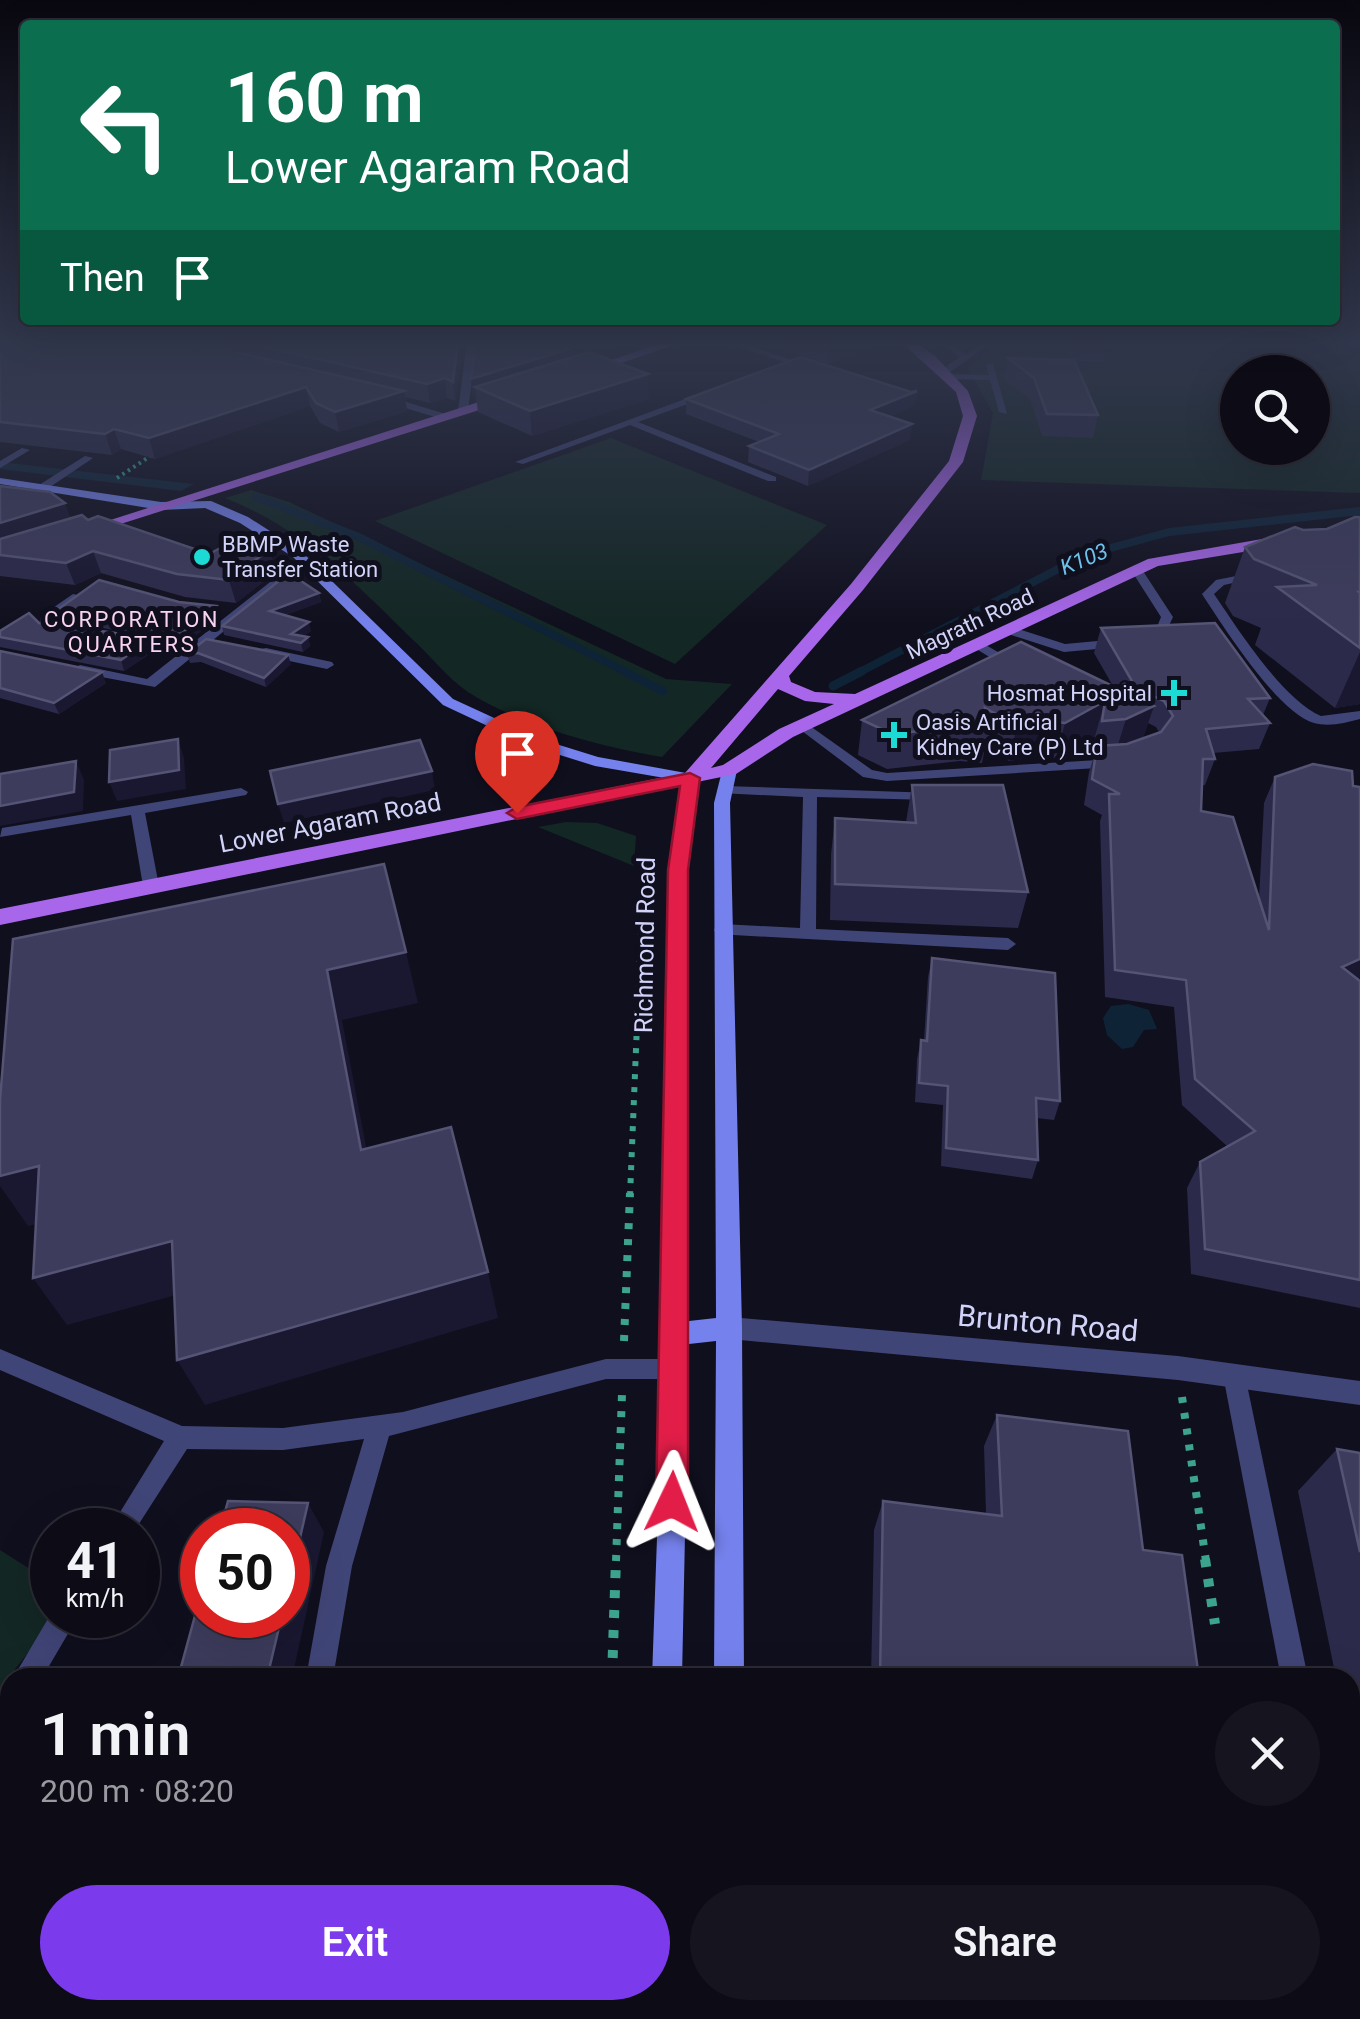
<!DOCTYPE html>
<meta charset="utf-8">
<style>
:root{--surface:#0c0b16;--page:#15141f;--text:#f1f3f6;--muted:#9a9ba1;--line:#2c2b35;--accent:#7c3aed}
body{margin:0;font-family:Roboto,sans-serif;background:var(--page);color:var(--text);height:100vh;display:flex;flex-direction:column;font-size:38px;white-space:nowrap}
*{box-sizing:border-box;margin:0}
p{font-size:32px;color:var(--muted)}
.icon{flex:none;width:55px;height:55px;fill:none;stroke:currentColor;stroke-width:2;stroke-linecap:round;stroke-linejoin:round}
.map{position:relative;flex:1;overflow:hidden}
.details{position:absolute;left:0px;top:1668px;width:1360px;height:352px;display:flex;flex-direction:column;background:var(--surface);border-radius:30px 30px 0 0;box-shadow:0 10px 40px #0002,0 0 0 2px var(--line)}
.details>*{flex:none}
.top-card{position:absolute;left:20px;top:20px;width:1320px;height:305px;border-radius:10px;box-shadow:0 10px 40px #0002,0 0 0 2px var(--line);background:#0b6e4f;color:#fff;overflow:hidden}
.controls{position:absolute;left:1220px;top:355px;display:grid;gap:20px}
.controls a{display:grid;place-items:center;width:110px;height:110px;border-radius:50%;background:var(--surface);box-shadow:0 10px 40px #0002,0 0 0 2px var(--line);font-size:50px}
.speed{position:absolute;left:30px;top:1508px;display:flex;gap:20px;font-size:50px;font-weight:700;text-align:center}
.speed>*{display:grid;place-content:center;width:130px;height:130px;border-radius:50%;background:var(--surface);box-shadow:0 10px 40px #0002,0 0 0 2px var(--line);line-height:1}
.speed small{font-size:25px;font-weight:400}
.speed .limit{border:15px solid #d22;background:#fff;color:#111}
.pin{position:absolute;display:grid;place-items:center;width:85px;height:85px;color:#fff;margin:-102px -42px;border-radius:50% 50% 50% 0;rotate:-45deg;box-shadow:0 0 10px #0007}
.pin .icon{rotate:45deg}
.me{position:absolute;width:110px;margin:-55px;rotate:2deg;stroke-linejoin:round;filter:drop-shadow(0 0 8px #0008)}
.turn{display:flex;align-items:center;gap:35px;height:210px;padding:0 40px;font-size:45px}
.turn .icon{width:130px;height:130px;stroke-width:2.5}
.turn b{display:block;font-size:70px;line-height:85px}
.then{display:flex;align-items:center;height:95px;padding:0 40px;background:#0003;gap:20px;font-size:38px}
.round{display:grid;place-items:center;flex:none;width:105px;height:105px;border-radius:52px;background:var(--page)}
.summary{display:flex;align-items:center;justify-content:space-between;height:170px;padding:0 40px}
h1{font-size:60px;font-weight:600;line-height:75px}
.action{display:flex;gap:20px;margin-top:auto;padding:20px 40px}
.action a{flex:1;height:115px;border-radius:60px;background:var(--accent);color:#fff;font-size:40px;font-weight:600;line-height:115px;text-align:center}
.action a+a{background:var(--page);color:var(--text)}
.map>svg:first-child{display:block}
.green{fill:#132724;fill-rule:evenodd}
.water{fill:#0f2337}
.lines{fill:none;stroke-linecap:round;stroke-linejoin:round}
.stream-far1{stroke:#0f2337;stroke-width:8}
.stream{stroke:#0f2337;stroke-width:9}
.path-far4{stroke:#3ca38f;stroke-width:4;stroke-dasharray:2.5 4;stroke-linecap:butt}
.path-far3{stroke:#3ca38f;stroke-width:5;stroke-dasharray:4 6;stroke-linecap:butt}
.path-far2{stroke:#3ca38f;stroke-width:6;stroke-dasharray:5 8;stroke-linecap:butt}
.path-far1{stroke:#3ca38f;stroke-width:8;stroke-dasharray:6 10;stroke-linecap:butt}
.path{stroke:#3ca38f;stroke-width:10;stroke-dasharray:8 12;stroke-linecap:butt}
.lane{fill:#404577;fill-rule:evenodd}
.street{fill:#404577;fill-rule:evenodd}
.secondary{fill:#7582ed;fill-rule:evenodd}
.primary{fill:#a867eb;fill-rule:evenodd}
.wall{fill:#2c2a4a;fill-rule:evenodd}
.shaded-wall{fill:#1a1731}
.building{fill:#3e3c5d;stroke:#555475;stroke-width:2.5}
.route{fill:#e11d48;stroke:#92132f;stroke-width:2.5}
.poi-dot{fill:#1cdbd5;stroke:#100f1e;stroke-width:4}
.labels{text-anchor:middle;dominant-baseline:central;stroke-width:10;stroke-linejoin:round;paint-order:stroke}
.far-poi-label{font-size:22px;fill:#d2d3f9;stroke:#100f1e;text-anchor:start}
.far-water-label{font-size:22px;font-style:italic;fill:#6dc2ec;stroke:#100f1e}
.far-neighbourhood-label{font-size:22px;letter-spacing:2.5px;fill:#f9d4f1;stroke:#100f1e}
.far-street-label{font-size:22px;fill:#d2d3f9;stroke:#100f1e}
.street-label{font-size:25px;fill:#d2d3f9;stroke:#100f1e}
.near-street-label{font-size:30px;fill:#d2d3f9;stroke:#100f1e}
</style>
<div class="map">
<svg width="1360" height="2019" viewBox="0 0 1360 2019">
<rect width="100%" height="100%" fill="#100f1e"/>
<g class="green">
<path d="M1004,341L1360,344V493L981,480L993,413L967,368ZM1238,372H1312V448H1238Z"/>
<path d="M611,438L827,525L675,664L375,521Z"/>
<path d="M251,490L289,502L666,679L732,684L662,757C602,747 519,725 468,692C447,678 430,655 412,639C353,581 303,529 225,498Z"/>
<path d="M566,822L597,823L636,836L634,866L538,827Z"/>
<path d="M0,1550L52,1583V1615H58L0,1688Z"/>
</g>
<g class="water">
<path d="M0,462L194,484L181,491L0,469Z"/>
<path d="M1128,1004L1149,1010L1157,1029L1144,1030L1133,1047L1122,1049L1107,1035L1103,1018L1111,1006Z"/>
</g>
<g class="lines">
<g class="stream-far1">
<path d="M256,497L359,537L628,673"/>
<path d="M858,673L1085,555L1169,532L1360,511"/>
</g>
<g class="stream">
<path d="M623,671L663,691"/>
<path d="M833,686L862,671"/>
</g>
<path class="path-far4" d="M117,478L152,455"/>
<path class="path-far3" d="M642,905L644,866L652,858"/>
<path class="path-far2" d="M630,1196L642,902"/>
<g class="path-far1">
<path d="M624,1341L630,1193"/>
<path d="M1182,1397L1206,1561"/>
<path d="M616,1561L622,1394"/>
</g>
<g class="path">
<path d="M1205,1559L1215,1624"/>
<path d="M612,1678L616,1559"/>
<path d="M599,2010V2019"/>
</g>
<g class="lane">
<path d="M637,341H647L660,349L653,351Z"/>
<path d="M722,341H735L815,368L808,370Z"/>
<path d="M939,341H948L966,354L984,341H994L947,374L989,375L986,365L993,363L1007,414L999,412L990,380L948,379L941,374V370L960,357Z"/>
<path d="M704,392L707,397L638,422L776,477V481H768L630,425L523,464L515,462Z"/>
<path d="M22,448L30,450L0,468V461Z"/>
<path d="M85,456L93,458L47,489H39V485Z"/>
<path d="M1137,567L1141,568L1173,617L1166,632L1150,643L1144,639L1157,627L1161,617L1131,570Z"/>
<path d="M1256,572L1260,573V577L1224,585L1214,594C1238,629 1283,700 1321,716L1360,711V719C1345,723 1329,727 1314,723C1278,713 1223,626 1202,594L1216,580Z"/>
<path d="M1009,626L1065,644L1119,639L1125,643L1119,647L1064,652L1005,633V627Z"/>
<path d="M977,640L1019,664L1021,667L1011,670L973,647L971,644Z"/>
<path d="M803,721L872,770L887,773L1114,759L1121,763L1114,767L887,781L863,777L798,728V722Z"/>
<path d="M724,786L936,793L938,796L931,800L817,797L816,929L1008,938L1016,944L1008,950L716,934L714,930L716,926L722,924L800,928L803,797L719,793L717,790Z"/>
<path d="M241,788L248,792L246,795L145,813L159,886L151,891L143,886L131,815L0,837L2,828Z"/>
<path d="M0,1349L182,1426L283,1428L403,1412L606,1359H676L684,1362L687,1369L684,1376L676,1379H606L389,1436L352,1566L333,1678H306L326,1566L364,1439L283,1450L187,1449L135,1530H109L164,1441L0,1370Z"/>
<path d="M1234,1364L1242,1368L1245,1375L1308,1678H1281L1223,1375L1226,1368Z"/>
<path d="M52,1612V1615H79L42,1678H13Z"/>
<path d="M10,1688V1727L0,1732V1693Z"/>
<path d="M1350,1853L1360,1856V1886L1350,1883Z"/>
<path d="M241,2010H273L271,2019H239Z"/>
</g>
<g class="street">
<path d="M467,341H477L468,411L463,414L458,411Z"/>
<path d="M383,395L449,415L450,417L445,420L379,400Z"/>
<path d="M303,556L309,560L308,563L155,687L80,673L73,669L80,665L147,679Z"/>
<path d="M73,594L85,597L52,623L74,627V633L39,629L41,616Z"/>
<path d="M266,648L332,662L334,665L327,669L261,655V649Z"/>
<path d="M729,1317L1178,1356L1360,1381V1405L1178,1380L729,1339L720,1336L716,1328L720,1320Z"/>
</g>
<g class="secondary">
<path d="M0,478L161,502L211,501L248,517L301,551L453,699L540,739L598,757L697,775L699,778L687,870L689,1321L716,1318L714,803L723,767L729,765L737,770L730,803L742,1328L744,1678H714L716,1341L689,1344L682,1678H652L663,1369L669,870L682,781L595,766L528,745L443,705L293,557L240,523L205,508L161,510L0,484Z"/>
<path d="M639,2010H675L674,2019H638Z"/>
<rect x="712" y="2010" width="36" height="9"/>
</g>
<g class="primary">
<path d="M667,341H685L590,374L580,371Z"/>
<path d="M900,341H914L935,356L968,391L977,416L963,462L863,590L789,676L791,682L815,692L855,694L1148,559L1285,535L1293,540L1285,545L1158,566L793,737L736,774L0,925V909L685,773L851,584L949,461L963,416L956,392ZM778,689L805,701L834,704L779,729L723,765L711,768Z"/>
<path d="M510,392L516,396L514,399L86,535L73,532Z"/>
</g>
</g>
<g class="wall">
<path d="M0,341H463L455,401L447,398L430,403L405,397L407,411L339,432L320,423L310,406L155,459L121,449L112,455L0,442Z"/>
<path d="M633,341L593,353L649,399L532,436L478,412L476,397L473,398L471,379Z"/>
<path d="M758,341H877L876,346L828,364Z"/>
<path d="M955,341H980L966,349Z"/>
<path d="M1062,341H1108L1103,362L1075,361L1098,415L1093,438L1042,436L1030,399L1004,379L1008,358L1070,360Z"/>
<path d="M686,399L915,405L889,417L910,440L808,486L748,462L749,446L759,442L686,414Z"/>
<path d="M0,486L71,518L88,520L276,572L236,603L185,597L101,573L75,585L0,576Z"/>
<path d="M1360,517V704L1335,708L1255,645L1261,628L1233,616L1225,603L1245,547L1303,530L1327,529Z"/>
<path d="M319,593L321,602L285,615L311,631L303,636L308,637L310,646L303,652L224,635L222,626Z"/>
<path d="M179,602L216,606L219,617L168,657L151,653L124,671L0,647V631L39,623L139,636L138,634L61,621L57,610Z"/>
<path d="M1101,628L1270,698L1263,715L1270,723L1259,749L1213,753L1215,759L1205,785H1202L1201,811L1259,899L1264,803L1275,777L1358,979L1360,981V1308L1191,1274L1187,1188L1200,1162L1228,1147L1182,1105L1174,1007L1105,997L1100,821L1102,815L1084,805L1089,772L1094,756H1092L1095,736L1056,758L1037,756L1009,761L985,748L982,763L960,761L887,769L858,755L862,720L1113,686L1094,653ZM1148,723L1156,727L1159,732L1143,738Z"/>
<path d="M206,639L291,664L266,687L201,662L190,663L187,654Z"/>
<path d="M0,651L106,683L59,714L0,698Z"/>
<path d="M912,785L1028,892L1018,928L830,920L831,854L835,818L906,822Z"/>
<path d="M932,958L1060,1101L1054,1120L1037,1118L1038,1160L1032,1179L941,1166L943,1105L915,1102L917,1059L921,1040H924L928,977Z"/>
<path d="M997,1415L1143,1550L1199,1678H871L874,1530L883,1501L986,1514L984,1446Z"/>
<path d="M1337,1449L1360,1453V1801L1350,1750V1678H1336L1298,1491Z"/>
<path d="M839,2010H1350L1359,2019H839Z"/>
</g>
<g class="shaded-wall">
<path d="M458,341H463L455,401L453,382Z"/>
<path d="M569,341H633L475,387L476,397L473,398L471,379Z"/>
<path d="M841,341H877L876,346L828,364L829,345Z"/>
<path d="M967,341H980L966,349Z"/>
<path d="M648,374L649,399L532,436L530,411Z"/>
<path d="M445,378L447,398L430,403L427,384Z"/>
<path d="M306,387L310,406L155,459L149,438Z"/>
<path d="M404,391L407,411L339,432L335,412Z"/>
<path d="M917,391L915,405L868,426L870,410Z"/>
<path d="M912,424L910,440L808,486L809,470Z"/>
<path d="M114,429L121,449L112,455L105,434Z"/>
<path d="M65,503L73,525L0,548V523Z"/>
<path d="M270,549L276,572L236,603L229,580Z"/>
<path d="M93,551L101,573L75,585L66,563Z"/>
<path d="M319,593L321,602L273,620L270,611Z"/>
<path d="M216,606L219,617L168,657L165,647Z"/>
<path d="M309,622L311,631L293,643L291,634Z"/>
<path d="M308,637L310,646L303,652L301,643Z"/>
<path d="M147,642L151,653L124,671L121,660Z"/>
<path d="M1360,652V704L1335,708Z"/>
<path d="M288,655L291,664L266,687L264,678Z"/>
<path d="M102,672L106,683L59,714L54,703Z"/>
<path d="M1105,701L1095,736L1056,758L1065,723Z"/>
<path d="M1154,706L1142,741L1115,754L1126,719Z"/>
<path d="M1046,721L1037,756L1009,761L1017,726Z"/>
<path d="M178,739L184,758L186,789L117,801L109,782Z"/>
<path d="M76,761L84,780L83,811L0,826V806Z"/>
<path d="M432,771L435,790L284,823L278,804Z"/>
<path d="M406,952L418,1003L342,1020L376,1199L361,1150L327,970Z"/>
<path d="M1360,959V978L1327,994L1342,967Z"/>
<path d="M39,1166L71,1215L28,1226L0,1186V1176Z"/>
<path d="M172,1241L198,1289L67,1325L33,1278Z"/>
<path d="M488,1272L498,1318L205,1405L177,1360Z"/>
<path d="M308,1503L324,1532L292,1678H267L282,1615H288V1590Z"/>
<path d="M188,2010H218L216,2019H186Z"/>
</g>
<g class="building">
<path d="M0,341H173L214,347L404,391L335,412L316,403L306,387L149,438L114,429L105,434L0,422Z"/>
<path d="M239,341H458L453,382L445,378L427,384Z"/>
<path d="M476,341H569L558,344L569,349L471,379Z"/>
<path d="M817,341H841L829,345Z"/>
<path d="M589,352L648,374L530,411L475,387Z"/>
<path d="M800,357L911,392L917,391L870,410L912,424L809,470L749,446L779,434L686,399Z"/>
<path d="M1008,358L1074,360L1098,415L1047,414L1034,378Z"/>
<path d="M0,486L50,492L65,503L0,523Z"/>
<path d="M82,515L88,520L98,516L209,554L247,534L270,549L229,580L177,574L93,551L66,563L0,555V539Z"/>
<path d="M1355,517H1360V592H1359L1360,593V648L1277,587L1317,585L1254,559L1245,547L1295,527L1303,530L1327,529Z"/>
<path d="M289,573L319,593L270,611L309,622L291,634L308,637L301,643L222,626Z"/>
<path d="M99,580L179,602L216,606L165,647L147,642L121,660L0,637V631L29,613L39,623L139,636L137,624L57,610Z"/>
<path d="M1215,623L1270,698L1248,699L1270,723L1206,729L1215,759H1203L1201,811L1233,817L1269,930L1275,777L1313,764L1352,771L1353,786L1360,787V959L1342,967L1360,981V1280L1205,1249L1200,1162L1255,1131L1195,1079L1186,980L1115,970L1109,794H1120L1092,779L1097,746L1127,744L1161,732L1173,716L1164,701L1136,688L1101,628Z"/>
<path d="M206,639L288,655L264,678L198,653L187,654Z"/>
<path d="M1021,642L1154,706L1126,719L1102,721L1105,701L1065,723L1046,721L1017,726L985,708L989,728L967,726L892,734L862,720Z"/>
<path d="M0,651L102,672L54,703L0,688Z"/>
<path d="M178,739L179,770L109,782L110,750Z"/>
<path d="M420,740L432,771L278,804L270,771Z"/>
<path d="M76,761L74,792L0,806V774Z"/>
<path d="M912,785H1003L1028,892L835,884V818L916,823Z"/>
<path d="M384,864L406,952L327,970L361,1150L451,1127L488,1272L177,1360L172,1241L33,1278L39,1166L0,1176V1100L13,939Z"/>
<path d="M932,958L1055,973L1060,1101L1036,1098L1038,1160L946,1148L948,1086L919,1083L921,1040L927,1041Z"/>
<path d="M997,1415L1128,1431L1143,1550L1182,1555L1199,1678H880L883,1501L1002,1516Z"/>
<path d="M1337,1449L1360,1453V1552Z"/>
<path d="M228,1501L308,1503L288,1590V1530H220Z"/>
<path d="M202,1590V1615H282L267,1678H178Z"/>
<path d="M1350,1983L1359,2019H849V2010H1350Z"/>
<path d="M84,2010H188L186,2019H81Z"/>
</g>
<linearGradient id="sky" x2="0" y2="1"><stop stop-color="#090810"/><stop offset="0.55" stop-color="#31374c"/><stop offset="1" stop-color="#31374c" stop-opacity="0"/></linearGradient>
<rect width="1360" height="624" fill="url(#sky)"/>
<path class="route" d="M690,773L700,778L688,870V1502L683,1513L672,1518L661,1513L656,1502L668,870L680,786L517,819L507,813L517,807Z"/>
<g class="poi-dot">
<circle cx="202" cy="557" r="10"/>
<path d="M1169 678h10v10h10v10h-10v10h-10v-10h-10v-10h10z"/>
<path d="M889 720h10v10h10v10h-10v10h-10v-10h-10v-10h10z"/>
</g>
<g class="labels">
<g class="far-poi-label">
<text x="222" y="544">BBMP Waste<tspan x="222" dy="25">Transfer Station</tspan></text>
<text x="1152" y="693" text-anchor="end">Hosmat Hospital</text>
<text x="916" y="722">Oasis Artificial<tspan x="916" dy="25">Kidney Care (P) Ltd</tspan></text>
</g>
<g class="far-water-label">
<text transform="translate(1084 559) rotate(-22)">K103</text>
</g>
<g class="far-neighbourhood-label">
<text x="132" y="619">CORPORATION<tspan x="132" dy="25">QUARTERS</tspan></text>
</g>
<g class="far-street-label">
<text transform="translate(970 624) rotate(-25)">Magrath Road</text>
</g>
<g class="street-label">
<text transform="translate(330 823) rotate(-11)">Lower Agaram Road</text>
<text transform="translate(645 945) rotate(-89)">Richmond Road</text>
</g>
<g class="near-street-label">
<text transform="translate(1048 1323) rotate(5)">Brunton Road</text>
</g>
</g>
</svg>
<div class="controls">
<a><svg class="icon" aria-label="search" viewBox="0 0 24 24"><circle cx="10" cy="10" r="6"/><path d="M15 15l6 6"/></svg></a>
</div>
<div class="speed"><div>41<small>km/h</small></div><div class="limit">50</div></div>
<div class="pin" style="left:517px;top:813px;background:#d93025"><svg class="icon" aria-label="arrive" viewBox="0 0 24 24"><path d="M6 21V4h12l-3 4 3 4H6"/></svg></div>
<svg class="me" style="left:672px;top:1502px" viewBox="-20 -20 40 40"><path d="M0-17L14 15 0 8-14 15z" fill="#e11d48" stroke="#fff" stroke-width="4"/></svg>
<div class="top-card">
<div class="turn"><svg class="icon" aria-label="left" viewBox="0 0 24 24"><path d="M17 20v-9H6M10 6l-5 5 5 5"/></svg><div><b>160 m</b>Lower Agaram Road</div></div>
<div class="then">Then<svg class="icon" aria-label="arrive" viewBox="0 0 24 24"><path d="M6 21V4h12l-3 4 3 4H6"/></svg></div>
</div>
<section class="details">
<div class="summary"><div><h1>1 min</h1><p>200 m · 08:20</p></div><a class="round"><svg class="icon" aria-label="close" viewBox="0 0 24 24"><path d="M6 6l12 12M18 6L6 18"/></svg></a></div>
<div class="action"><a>Exit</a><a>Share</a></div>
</section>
</div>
